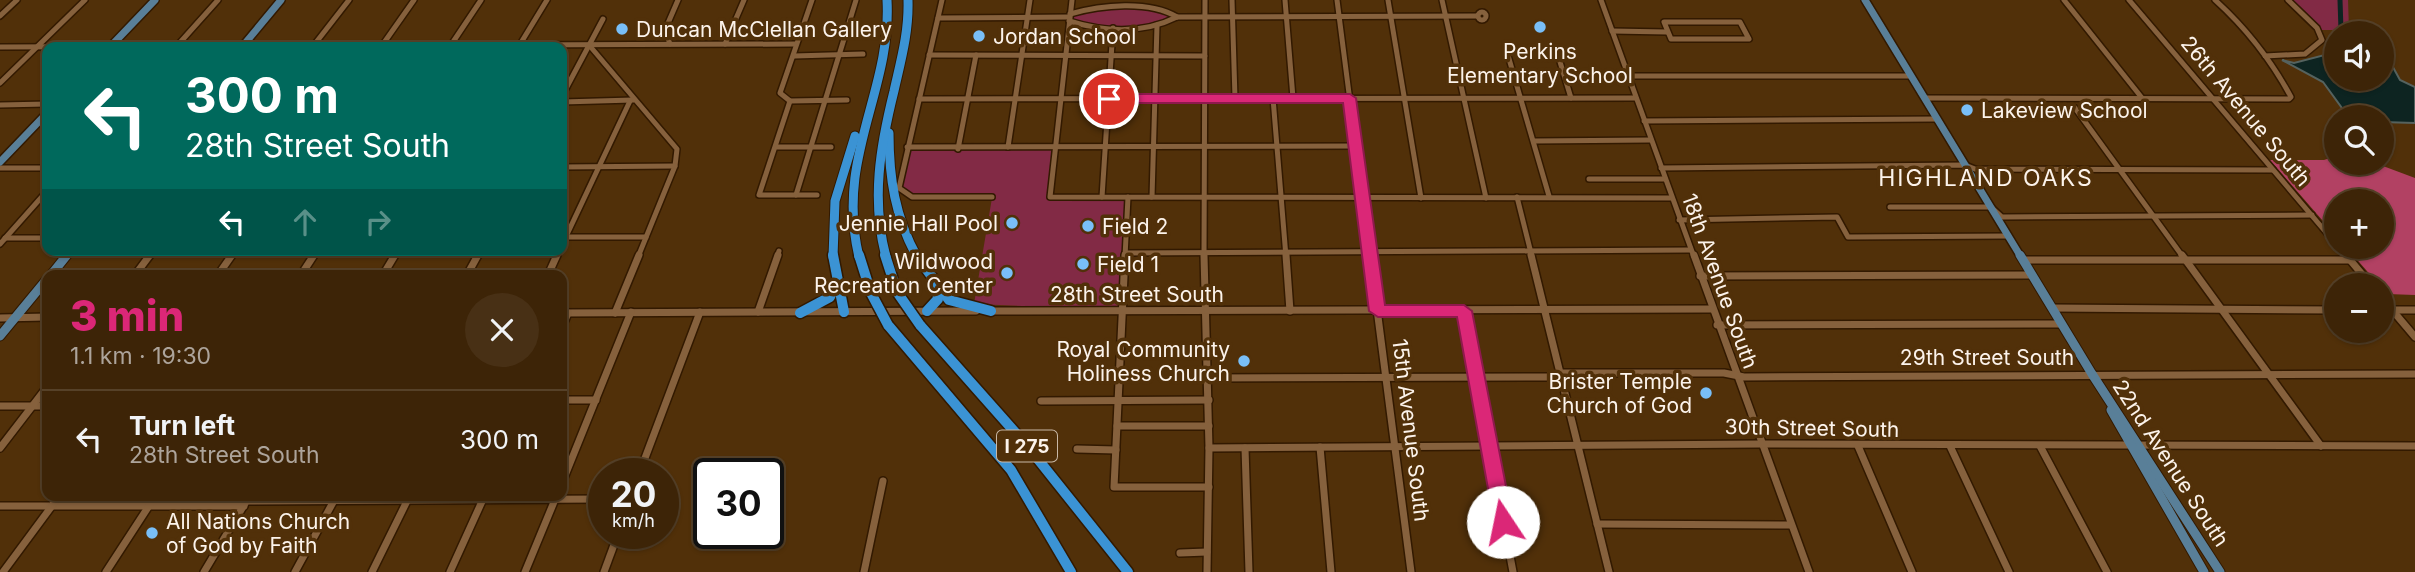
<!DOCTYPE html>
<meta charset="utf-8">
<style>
:root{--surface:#3d2407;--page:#483015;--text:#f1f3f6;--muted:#ada49b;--line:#564128;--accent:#db2777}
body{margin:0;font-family:Inter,sans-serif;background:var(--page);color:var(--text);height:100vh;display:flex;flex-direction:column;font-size:26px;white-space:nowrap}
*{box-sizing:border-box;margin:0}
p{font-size:23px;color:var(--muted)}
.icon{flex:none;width:38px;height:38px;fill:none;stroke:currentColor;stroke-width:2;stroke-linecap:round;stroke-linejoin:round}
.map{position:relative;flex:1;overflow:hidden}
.panel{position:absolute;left:42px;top:270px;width:525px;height:231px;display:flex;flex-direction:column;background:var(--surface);border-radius:14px;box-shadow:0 2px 5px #0004,0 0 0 2px var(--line)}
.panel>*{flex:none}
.guide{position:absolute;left:42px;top:42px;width:525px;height:214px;border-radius:14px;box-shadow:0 2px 5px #0004,0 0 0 2px var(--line);background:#00695c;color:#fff;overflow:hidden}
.controls{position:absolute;left:2324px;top:21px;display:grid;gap:14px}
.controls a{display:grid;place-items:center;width:70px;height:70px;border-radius:50%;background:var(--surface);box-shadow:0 2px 5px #0004,0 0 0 2px var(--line);font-size:35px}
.speed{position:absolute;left:588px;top:458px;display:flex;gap:14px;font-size:35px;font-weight:700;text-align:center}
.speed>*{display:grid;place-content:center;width:91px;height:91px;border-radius:50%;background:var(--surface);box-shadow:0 2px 5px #0004,0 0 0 2px var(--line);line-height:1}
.speed small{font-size:18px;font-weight:400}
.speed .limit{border:4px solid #111;border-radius:10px;background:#fff;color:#111}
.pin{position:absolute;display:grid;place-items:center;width:60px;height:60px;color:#fff;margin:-30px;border:4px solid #fff;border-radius:50%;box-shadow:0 2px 7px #0007}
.me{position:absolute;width:77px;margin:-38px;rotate:349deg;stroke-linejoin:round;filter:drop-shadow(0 0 5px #0008)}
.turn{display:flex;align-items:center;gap:24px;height:147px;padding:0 28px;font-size:32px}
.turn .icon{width:91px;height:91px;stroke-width:2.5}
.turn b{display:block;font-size:49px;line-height:60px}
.lanes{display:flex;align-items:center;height:66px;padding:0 28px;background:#0003;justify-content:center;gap:35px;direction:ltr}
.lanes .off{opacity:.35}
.round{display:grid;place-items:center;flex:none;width:74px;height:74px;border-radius:37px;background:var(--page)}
.summary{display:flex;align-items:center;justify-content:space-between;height:119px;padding:0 28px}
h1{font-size:42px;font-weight:800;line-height:52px;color:var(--accent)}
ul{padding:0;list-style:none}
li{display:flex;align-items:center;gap:21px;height:98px;padding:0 28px;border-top:2px solid var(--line)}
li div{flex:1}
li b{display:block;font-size:26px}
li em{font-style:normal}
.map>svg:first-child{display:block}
.green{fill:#822a45}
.forest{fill:#b24163}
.water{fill:#0d2421;stroke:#55625e;stroke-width:2}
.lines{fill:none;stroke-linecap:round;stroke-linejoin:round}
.canal{stroke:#0d2421;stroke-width:5}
.minor-far1-casing{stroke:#321900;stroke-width:8}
.minor-casing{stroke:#321900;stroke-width:10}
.major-far1-casing{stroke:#321900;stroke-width:10}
.major-casing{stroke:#321900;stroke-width:11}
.highway-far1-casing{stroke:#321900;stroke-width:11}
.highway-casing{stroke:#321900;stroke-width:13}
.minor-far1{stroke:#86613d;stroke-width:5}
.minor{stroke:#86613d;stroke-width:7}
.major-far1{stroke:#597f98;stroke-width:7}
.major{stroke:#597f98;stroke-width:9}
.highway-far1{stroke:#3b93d4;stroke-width:9}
.highway{stroke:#3b93d4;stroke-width:10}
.highway-bridge-casing{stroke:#321900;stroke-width:13;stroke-linecap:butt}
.highway-bridge{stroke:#3b93d4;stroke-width:10}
.route{fill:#db2777;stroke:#8e194d;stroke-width:2}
.poi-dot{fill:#79bff8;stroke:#513009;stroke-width:2.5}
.labels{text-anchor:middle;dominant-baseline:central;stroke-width:7;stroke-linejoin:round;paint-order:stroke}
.shield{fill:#513009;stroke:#c9b8a7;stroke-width:2}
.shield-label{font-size:19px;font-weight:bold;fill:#fcf3eb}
.poi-label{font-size:21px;fill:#fcf3eb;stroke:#513009;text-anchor:start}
.street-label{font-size:21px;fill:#fcf3eb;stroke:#513009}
.neighbourhood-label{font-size:23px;letter-spacing:2px;fill:#fcf3eb;stroke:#513009}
</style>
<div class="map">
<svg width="2415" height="572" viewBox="0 0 2415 572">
<rect width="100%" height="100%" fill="#513009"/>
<g class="green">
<path d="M2291,0H2348L2349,30H2322Z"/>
<path d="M1129,8L1155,10L1175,18C1153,24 1088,36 1072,17L1085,10Z"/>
<path d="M1056,146L1050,197H1128L1121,310L974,304L992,198L912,197L900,191L907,147Z"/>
</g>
<path class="forest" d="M2336,156V163H2375L2415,178V295L2387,294L2346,247H2382V201H2336V236L2270,160H2324Z"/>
<path class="water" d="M2336,35V79H2382V47L2400,80L2415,87V123L2382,122V117H2354L2342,108L2323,82L2282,60L2294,63L2325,55Z"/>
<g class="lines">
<path class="canal" d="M2340,0L2341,30"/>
<defs>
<g id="minor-far1">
<path d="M942,0L899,188L912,197H992"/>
<path d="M1072,0L1050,197L1672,198"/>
<path d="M1232,0L1235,98"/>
<path d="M1285,0L1293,98"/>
<path d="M1337,0L1370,257"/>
<path d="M1388,0L1421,198"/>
<path d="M1442,0L1486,198"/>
<path d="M1601,0L1694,257"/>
<path d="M2064,0L2142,98"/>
<path d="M2129,0L2336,244"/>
<circle cx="1482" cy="16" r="4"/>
<path d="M1070,14C1101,5 1149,0 1177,17"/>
<path d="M0,16L17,0"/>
<path d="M938,18L1069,17"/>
<path d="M1069,21C1104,32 1143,34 1177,17L1477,16"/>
<path d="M1664,22H1740L1749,39H1671Z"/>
<path d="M1612,31L1667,32"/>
<path d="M670,44L665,30L678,0"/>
<path d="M725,44L744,0"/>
<path d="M314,45L349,0"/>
<path d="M451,45L481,0"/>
<path d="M589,45L677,149L675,166L638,257"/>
<path d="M519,46L547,0"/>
<path d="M0,47L796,44"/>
<path d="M176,47L218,0"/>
<path d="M381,47L414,0"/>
<path d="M929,55L1205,56"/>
<path d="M794,56L863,54"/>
<path d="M2265,56L2305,54L2322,40L2317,28L2288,0"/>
<path d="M1628,76H1911"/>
<path d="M0,83L85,0"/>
<path d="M562,96L603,19"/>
<path d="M1273,98L1286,257"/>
<path d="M1925,98L2289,99L2291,97C2271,60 2246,28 2215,0"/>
<path d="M919,99L1636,98"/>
<path d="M790,101L759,195H817"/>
<path d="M790,101L780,93L812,0"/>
<path d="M790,101L847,100"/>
<path d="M562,102L633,100"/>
<path d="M0,105L47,104"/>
<path d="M2075,108L2183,257"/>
<path d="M1644,121L1937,119"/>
<path d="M1534,141L1651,140"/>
<path d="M777,147H831"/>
<path d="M907,147L1356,146"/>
<path d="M1008,147L1030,0"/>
<path d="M958,149L976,55"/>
<path d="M562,167L675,166"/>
<path d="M0,168H47"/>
<path d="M1661,168L1965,165L1975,169L2273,170"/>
<path d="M1589,179H1665"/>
<path d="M796,195L856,0"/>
<path d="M1549,196L1507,52H1557L1571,98"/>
<path d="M1102,197L1113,28"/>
<path d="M1152,197L1157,25"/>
<path d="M1517,197L1532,257"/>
<path d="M1890,207H1991L2002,217L2312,215"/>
<path d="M1679,220L1837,217L1848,237L2008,236"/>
<path d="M564,237H646"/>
<path d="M5,238H47"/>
<path d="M0,244L47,191"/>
<path d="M562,245L630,101"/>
<path d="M2339,247L2347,257"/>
<path d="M453,250L468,254L482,250"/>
<path d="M1125,253L1690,250"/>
<path d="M149,257L154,250"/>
<path d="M231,257L236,250"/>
<path d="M313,257L317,250"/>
<path d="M394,257L398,250"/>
<path d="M477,257L480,251"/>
<path d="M556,257L559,250"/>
<path d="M777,257L779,251"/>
<path d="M1125,257L1128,197"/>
<path d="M1204,257L1205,0"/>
</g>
<g id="minor">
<path d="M1125,255L1114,487H1209"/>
<path d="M1204,255L1209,448L1207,572"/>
<path d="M1286,255L1290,311"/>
<path d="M1370,255L1411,572"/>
<path d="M1531,255L1609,572"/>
<path d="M1694,255L1809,572"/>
<path d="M2182,255L2321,446"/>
<path d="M2346,255L2371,285"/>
<path d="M2023,260H2350"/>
<path d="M135,275L150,255"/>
<path d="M218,275L232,255"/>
<path d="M301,275L314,255"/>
<path d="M383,275L395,255"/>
<path d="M467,275L478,255"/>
<path d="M548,275L557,255"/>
<path d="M1700,276L2032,275"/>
<path d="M2382,298L2415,337"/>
<path d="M2052,308L2336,310"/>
<path d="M2382,310H2415"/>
<path d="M991,311L1712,309"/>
<path d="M1464,311L1513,572"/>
<path d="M758,312L778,255"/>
<path d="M562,313L976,311"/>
<path d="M615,313L639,255"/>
<path d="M0,318L47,317"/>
<path d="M1717,325L2062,324"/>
<path d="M562,327L568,313"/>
<path d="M1560,373H1724L1744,377L2415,374"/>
<path d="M1209,378L1561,377"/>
<path d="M562,400H596"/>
<path d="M1041,401L1209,400"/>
<path d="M0,406H47"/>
<path d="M1117,426H1209"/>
<path d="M1858,446L1912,572"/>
<path d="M1950,446L2009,572"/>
<path d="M2040,446L2107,572"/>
<path d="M1320,447L1331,572"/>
<path d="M0,448L47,387"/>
<path d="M1209,448L1761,444L2415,446"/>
<path d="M1245,448L1249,572"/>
<path d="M1077,449L1116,450"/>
<path d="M639,474L700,312"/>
<path d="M562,483L631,312"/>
<path d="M247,501L604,499"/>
<path d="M0,506H244"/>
<path d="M1597,524L1791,525"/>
<path d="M1180,553L1207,552"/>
<path d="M3,572L60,495"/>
<path d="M106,572L156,495"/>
<path d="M204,572L250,495"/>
<path d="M295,572L337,495"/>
<path d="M372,572L409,497"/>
<path d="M450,572L484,497"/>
<path d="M525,572L556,497"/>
<path d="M604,572L618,534"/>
<path d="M864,572L883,481"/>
</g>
<g id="major-far1">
<path d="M1865,0L2021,257"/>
<path d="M110,47L155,0"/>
<path d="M242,47L281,0"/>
<path d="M0,162L47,113"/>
<path d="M65,257L71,250"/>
</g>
<g id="major">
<path d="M2020,255L2092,374L2220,572"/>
<path d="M51,275L67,255"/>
<path d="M0,336L47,279"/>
<path d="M2111,410L2204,572"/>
</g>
<g id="highway-far1">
<path d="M889,133C889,178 895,217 917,257"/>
<path d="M833,257L835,201L855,136"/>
<path d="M859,257C835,156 892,92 887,0"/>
<path d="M886,257C871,200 880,147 894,91C901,60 909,32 908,0"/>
</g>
<g id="highway">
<path d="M833,255L844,312"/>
<path d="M859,255L871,293"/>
<path d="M885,255L897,292"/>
<path d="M916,255L949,300L991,311"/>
<path d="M927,311L938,299L937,288"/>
<path d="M800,313L830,297L836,282"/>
<path d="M888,325L1011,470L1071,572"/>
<path d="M920,325L1029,448L1128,572"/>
</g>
</defs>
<use href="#minor-far1" class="minor-far1-casing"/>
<use href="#minor" class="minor-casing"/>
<use href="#major-far1" class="major-far1-casing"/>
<use href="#major" class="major-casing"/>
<use href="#highway-far1" class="highway-far1-casing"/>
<use href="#highway" class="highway-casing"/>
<use href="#minor-far1" class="minor-far1"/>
<use href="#minor" class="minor"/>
<use href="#major-far1" class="major-far1"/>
<use href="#major" class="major"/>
<use href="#highway-far1" class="highway-far1"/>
<use href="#highway" class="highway"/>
<defs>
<g id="highway-bridge">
<path d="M897,292L920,325"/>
<path d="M871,293L888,325"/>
</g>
</defs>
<use href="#highway-bridge" class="highway-bridge-casing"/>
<use href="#highway-bridge" class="highway-bridge"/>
</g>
<path class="route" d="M1350,94L1356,98L1385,305H1464L1472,311L1513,522L1510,527H1497L1494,522L1457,317H1378L1369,311L1343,103H1109L1102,99L1109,94Z"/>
<g class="poi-dot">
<circle cx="1540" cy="27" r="7"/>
<circle cx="622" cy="29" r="7"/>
<circle cx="979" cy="36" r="7"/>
<circle cx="1967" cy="110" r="7"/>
<circle cx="1012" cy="223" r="7"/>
<circle cx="1088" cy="226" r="7"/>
<circle cx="1083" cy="264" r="7"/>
<circle cx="1007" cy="273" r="7"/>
<circle cx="1244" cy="361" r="7"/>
<circle cx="1706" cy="393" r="7"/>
<circle cx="152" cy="533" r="7"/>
</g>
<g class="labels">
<rect class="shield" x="997" y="430.5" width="60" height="31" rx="5"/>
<g class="shield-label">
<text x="1027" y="446">I 275</text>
</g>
<g class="poi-label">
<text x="636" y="29">Duncan McClellan Gallery</text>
<text x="993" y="36">Jordan School</text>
<text x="1540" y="51" text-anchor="middle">Perkins<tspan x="1540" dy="24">Elementary School</tspan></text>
<text x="1981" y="110">Lakeview School</text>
<text x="998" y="223" text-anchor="end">Jennie Hall Pool</text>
<text x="1102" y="226">Field 2</text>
<text x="993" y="261" text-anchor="end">Wildwood<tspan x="993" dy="24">Recreation Center</tspan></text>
<text x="1097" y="264">Field 1</text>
<text x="1230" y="349" text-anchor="end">Royal Community<tspan x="1230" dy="24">Holiness Church</tspan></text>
<text x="1692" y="381" text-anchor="end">Brister Temple<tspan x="1692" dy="24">Church of God</tspan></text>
<text x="166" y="521">All Nations Church<tspan x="166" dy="24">of God by Faith</tspan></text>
</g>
<g class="street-label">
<text transform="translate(2246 111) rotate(50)">26th Avenue South</text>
<text transform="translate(1720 281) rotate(70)">18th Avenue South</text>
<text x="1137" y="294">28th Street South</text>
<text x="1987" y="357">29th Street South</text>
<text transform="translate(1812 428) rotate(1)">30th Street South</text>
<text transform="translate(1411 430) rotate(83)">15th Avenue South</text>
<text transform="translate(2171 463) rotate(57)">22nd Avenue South</text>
</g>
<g class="neighbourhood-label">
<text x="1986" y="178">HIGHLAND OAKS</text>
</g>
</g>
</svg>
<div class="controls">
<a><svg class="icon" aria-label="sound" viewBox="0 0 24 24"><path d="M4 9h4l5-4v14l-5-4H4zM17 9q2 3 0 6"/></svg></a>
<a><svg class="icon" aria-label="search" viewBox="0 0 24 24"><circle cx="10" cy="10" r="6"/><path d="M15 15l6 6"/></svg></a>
<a>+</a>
<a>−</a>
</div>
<div class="speed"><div>20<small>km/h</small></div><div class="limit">30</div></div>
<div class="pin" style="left:1109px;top:99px;background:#d93025"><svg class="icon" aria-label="arrive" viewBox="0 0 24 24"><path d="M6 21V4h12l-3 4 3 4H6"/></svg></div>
<svg class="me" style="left:1503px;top:522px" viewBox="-20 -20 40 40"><circle r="19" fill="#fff"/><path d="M0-13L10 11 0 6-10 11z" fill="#db2777"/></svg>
<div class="guide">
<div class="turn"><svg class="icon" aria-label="left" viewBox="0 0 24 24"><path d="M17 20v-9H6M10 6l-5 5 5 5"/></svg><div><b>300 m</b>28th Street South</div></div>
<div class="lanes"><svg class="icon" aria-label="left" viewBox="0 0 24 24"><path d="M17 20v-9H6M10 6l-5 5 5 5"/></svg><svg class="icon off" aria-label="ahead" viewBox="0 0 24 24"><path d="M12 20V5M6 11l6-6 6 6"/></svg><svg class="icon off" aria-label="right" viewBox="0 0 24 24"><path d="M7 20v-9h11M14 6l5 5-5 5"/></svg></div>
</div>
<section class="panel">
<div class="summary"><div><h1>3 min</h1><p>1.1 km · 19:30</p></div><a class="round"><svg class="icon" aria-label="close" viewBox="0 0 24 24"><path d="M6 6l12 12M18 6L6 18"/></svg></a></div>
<ul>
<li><svg class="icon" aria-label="left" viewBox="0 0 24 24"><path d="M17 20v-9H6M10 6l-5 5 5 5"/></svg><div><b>Turn left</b><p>28th Street South</p></div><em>300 m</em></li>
</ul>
</section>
</div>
